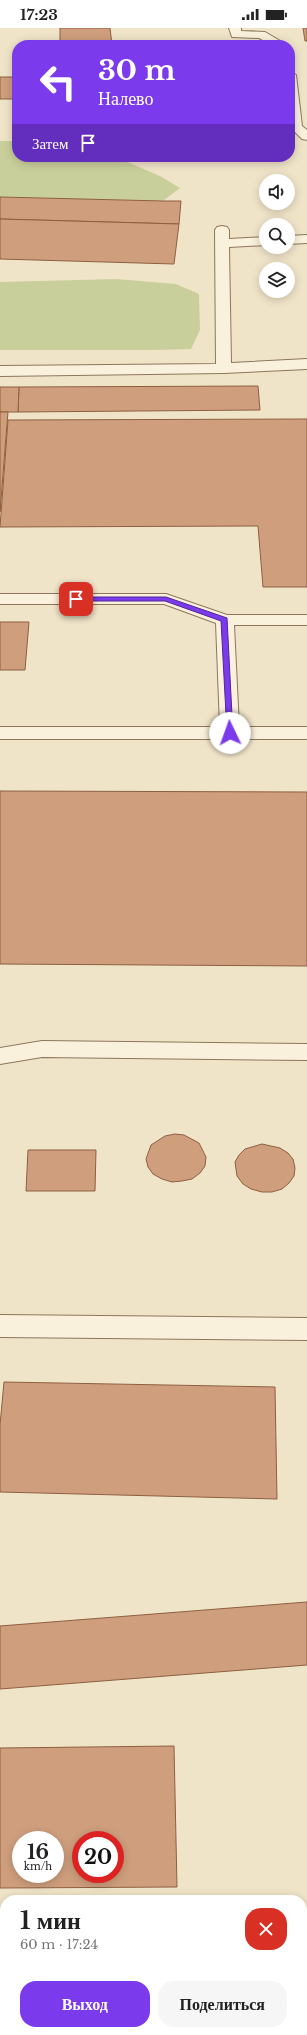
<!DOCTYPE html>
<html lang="ru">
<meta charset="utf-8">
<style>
:root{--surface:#fff;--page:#f6f6f6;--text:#222;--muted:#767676;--accent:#7c3aed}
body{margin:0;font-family:"Libre Baskerville",serif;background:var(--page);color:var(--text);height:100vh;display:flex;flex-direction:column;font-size:15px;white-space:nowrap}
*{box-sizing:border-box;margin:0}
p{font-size:13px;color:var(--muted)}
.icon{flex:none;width:22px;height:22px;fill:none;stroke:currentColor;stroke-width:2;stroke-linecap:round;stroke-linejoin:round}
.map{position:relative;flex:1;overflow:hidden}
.side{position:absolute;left:0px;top:1867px;width:307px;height:140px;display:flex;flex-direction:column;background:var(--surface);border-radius:16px 16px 0 0;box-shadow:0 2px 10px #0003}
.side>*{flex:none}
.banner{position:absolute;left:12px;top:12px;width:283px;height:122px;border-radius:16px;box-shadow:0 2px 10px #0003;background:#7c3aed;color:#fff;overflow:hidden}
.buttons{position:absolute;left:259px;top:146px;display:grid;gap:8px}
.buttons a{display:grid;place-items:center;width:36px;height:36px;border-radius:50%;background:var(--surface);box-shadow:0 2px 10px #0003;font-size:20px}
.speed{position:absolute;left:12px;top:1803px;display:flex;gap:8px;font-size:20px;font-weight:700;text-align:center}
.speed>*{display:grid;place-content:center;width:52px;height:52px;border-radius:50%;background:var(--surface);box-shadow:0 2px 10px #0003;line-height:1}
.speed small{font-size:10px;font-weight:400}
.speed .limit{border:6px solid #d22;background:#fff;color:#111}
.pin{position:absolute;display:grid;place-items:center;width:34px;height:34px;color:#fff;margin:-17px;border-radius:8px;box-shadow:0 2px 6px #0006}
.me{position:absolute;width:44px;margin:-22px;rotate:357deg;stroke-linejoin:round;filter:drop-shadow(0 0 3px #0008)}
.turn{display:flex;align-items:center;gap:14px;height:84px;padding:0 20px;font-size:18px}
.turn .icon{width:52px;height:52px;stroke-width:2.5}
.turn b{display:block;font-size:28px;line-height:34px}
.then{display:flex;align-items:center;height:38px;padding:0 20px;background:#0003;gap:8px;font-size:15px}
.round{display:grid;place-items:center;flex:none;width:42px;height:42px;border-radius:16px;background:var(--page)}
.headline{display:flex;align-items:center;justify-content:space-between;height:68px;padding:0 20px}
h1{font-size:24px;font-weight:800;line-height:30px}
.action{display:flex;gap:8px;margin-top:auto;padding:8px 20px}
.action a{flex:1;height:46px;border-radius:16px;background:var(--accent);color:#fff;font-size:16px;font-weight:800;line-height:46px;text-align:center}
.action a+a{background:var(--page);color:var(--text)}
.status{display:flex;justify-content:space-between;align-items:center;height:28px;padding:0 20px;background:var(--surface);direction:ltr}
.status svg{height:11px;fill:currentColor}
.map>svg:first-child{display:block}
.green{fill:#c9cf9b}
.building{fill:#cf9f7d;stroke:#8d5f41;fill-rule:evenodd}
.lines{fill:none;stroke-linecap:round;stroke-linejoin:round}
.minor-casing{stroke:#8d765c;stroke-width:2}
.minor{fill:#faf1dc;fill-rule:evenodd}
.route{fill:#7c3aed;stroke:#51269a}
</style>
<div class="status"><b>17:23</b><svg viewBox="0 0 49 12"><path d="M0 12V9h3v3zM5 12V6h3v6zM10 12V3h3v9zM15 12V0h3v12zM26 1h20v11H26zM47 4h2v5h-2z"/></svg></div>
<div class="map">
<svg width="307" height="2007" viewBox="0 0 307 2007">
<rect width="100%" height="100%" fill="#f0e4c8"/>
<g class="green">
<path d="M0,113H17V129H125L127,134L160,148L180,160L163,173L0,169Z"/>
<path d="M116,251L176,256L199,266L200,302L191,321L155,322H0V254Z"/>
<rect x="0" y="1940" width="5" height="50"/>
</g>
<g class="building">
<path d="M60,0H110L112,17H60Z"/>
<path d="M303,0H307V13H305Z"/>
<rect x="0" y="49" width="17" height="22"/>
<path d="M0,169L163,173H181L179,196L0,191Z"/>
<path d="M0,191L179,196L174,236L0,231Z"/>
<path d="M258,358L260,382L18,384L19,359Z"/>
<path d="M0,359H19L18,384H0Z"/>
<path d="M0,384H8L0,484Z"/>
<path d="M307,391V559H263L258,498L0,499L8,392Z"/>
<path d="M0,594H29L25,642H0Z"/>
<path d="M0,763L307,764V938L0,936Z"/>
<path d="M175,1106L184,1107L199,1115L206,1129L205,1138L200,1145L192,1151L182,1153L172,1154L162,1151L153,1146L148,1139L146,1131L151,1117L165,1108Z"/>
<path d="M262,1116L280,1120L288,1125L293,1131L295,1140L294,1148L289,1155L282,1161L272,1164H262L251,1161L243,1156L237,1148L235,1134L239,1127L245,1121Z"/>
<path d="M28,1122H96L95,1163H26Z"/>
<path d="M4,1354L275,1359L277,1471L0,1464V1397Z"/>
<path d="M307,1574V1637L0,1661V1598Z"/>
<path d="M174,1718L177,1859L0,1860V1720ZM21,1812H55V1846H21ZM81,1812H115V1846H81Z"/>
</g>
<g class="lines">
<defs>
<g id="minor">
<path d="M229,0H241V3L265,4L287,17H272L259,10L232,9Z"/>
<path d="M290,43L296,47L302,98L307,102V112L302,111L290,99Z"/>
<path d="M222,198L227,199L229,202V211L266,209V217L229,219L231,335L307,331V341L224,345L0,348V338L216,336L215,202L217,199Z"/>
<path d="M307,207V215L288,216V208Z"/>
<path d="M0,566H166L227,587H307V597H234L239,699H307V711H0V699H220L216,595L164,576H0Z"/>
<path d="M42,1013L307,1016V1032L42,1029L0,1036V1020Z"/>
<path d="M0,1287L307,1290V1312L0,1309Z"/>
<rect x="0" y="1887" width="5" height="32"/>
<rect x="302" y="1891" width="5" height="32"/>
</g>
</defs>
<use href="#minor" class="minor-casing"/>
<use href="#minor" class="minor"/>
</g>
<path class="route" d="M73,569H166L227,590L233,707L227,705L221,593L165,573H76L72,571Z"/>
</svg>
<div class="buttons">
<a><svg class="icon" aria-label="sound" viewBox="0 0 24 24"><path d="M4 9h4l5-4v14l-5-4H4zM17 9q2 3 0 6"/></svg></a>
<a><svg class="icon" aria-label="search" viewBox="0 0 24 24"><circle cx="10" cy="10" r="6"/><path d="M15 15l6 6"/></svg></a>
<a><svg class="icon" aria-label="layers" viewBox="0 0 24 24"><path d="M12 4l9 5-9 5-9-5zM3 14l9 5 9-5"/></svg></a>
</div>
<div class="speed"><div>16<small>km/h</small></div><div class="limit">20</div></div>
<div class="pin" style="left:76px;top:571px;background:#d93025"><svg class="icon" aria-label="arrive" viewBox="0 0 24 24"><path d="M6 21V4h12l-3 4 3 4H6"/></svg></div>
<svg class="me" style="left:230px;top:705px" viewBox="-20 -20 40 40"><circle r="19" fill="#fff"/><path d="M0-13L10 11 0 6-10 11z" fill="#7c3aed"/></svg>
<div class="banner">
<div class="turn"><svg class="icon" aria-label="left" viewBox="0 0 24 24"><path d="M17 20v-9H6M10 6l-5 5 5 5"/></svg><div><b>30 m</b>Налево</div></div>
<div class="then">Затем<svg class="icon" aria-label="arrive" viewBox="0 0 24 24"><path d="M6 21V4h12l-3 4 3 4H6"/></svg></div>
</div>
<section class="side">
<div class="headline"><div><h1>1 мин</h1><p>60 m · 17:24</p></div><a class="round" style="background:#d93025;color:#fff"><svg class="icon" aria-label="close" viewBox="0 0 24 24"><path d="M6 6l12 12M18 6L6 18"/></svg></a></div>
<div class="action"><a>Выход</a><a>Поделиться</a></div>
</section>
</div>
